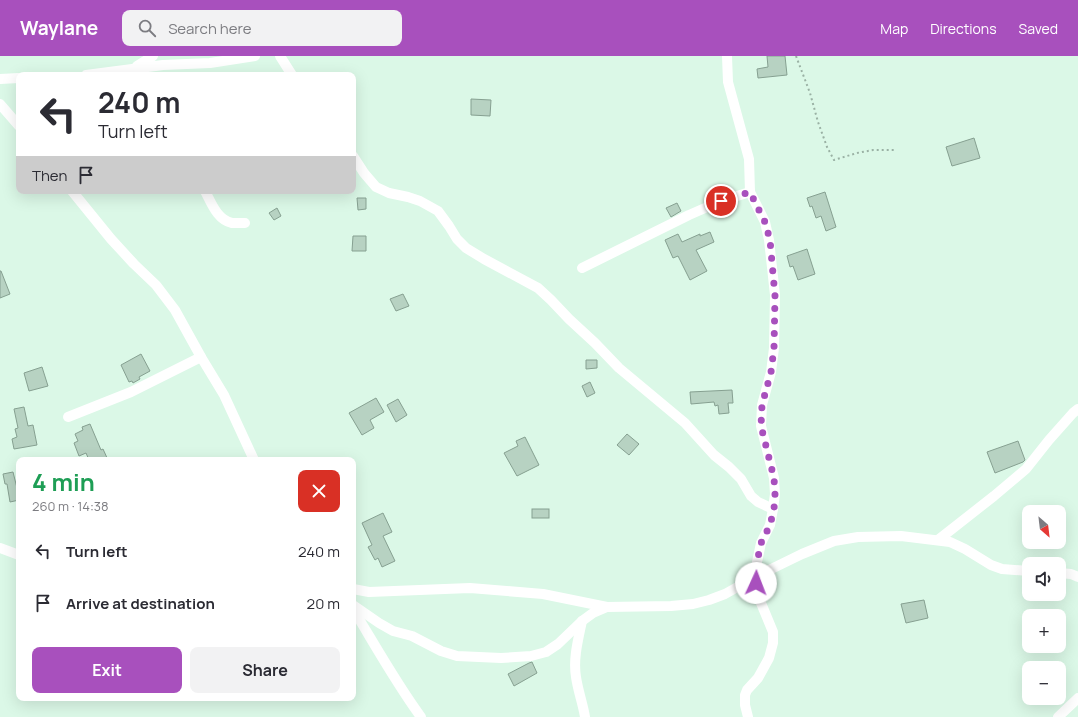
<!DOCTYPE html>
<meta charset="utf-8">
<style>
:root{--surface:#fff;--page:#f2f2f3;--text:#2b2b33;--muted:#7c7c81;--accent:#a850bd}
body{margin:0;font-family:Manrope,sans-serif;background:var(--page);color:var(--text);height:100vh;display:flex;flex-direction:column;font-size:15px;white-space:nowrap}
*{box-sizing:border-box;margin:0}
p{font-size:13px;color:var(--muted)}
.icon{flex:none;width:22px;height:22px;fill:none;stroke:currentColor;stroke-width:2;stroke-linecap:round;stroke-linejoin:round}
.map{position:relative;flex:1;overflow:hidden}
.panel{position:absolute;left:16px;top:401px;width:340px;height:244px;display:flex;flex-direction:column;background:var(--surface);border-radius:8px;box-shadow:0 4px 16px #0002}
.panel>*{flex:none}
.top-card{position:absolute;left:16px;top:16px;width:340px;height:122px;border-radius:8px;box-shadow:0 4px 16px #0002;background:#fff;color:var(--text);overflow:hidden}
.needle{width:26px;rotate:152deg}
.controls{position:absolute;left:1022px;top:449px;display:grid;gap:8px}
.controls a{display:grid;place-items:center;width:44px;height:44px;border-radius:8px;background:var(--surface);box-shadow:0 4px 16px #0002;font-size:20px}
.pin{position:absolute;display:grid;place-items:center;width:34px;height:34px;color:#fff;margin:-17px;border:2px solid #fff;border-radius:50%;box-shadow:0 1px 4px #0007}
.me{position:absolute;width:44px;margin:-22px;rotate:2deg;stroke-linejoin:round;filter:drop-shadow(0 0 3px #0008)}
.turn{display:flex;align-items:center;gap:14px;height:84px;padding:0 16px;font-size:18px}
.turn .icon{width:52px;height:52px;stroke-width:2.5}
.turn b{display:block;font-size:28px;line-height:34px}
.then{display:flex;align-items:center;height:38px;padding:0 16px;background:#0003;gap:8px;font-size:15px}
.round{display:grid;place-items:center;flex:none;width:42px;height:42px;border-radius:8px;background:var(--page)}
.summary{display:flex;align-items:center;justify-content:space-between;height:68px;padding:0 16px}
h1{font-size:24px;font-weight:700;line-height:30px;color:#1e9e55}
.cta{display:flex;gap:8px;margin-top:auto;padding:8px 16px}
.cta a{flex:1;height:46px;border-radius:8px;background:var(--accent);color:#fff;font-size:16px;font-weight:700;line-height:46px;text-align:center}
.cta a+a{background:var(--page);color:var(--text)}
ul{padding:0;list-style:none}
li{display:flex;align-items:center;gap:12px;height:52px;padding:0 16px}
li div{flex:1}
li b{display:block;font-size:15px}
li em{font-style:normal}
header{display:flex;align-items:center;gap:24px;box-sizing:border-box;height:56px;padding:0 20px;background:var(--accent);color:#fff}
header strong{font-size:19px}
nav{display:flex;gap:22px;margin-inline-start:auto;font-size:14px}
.search{width:280px;height:36px;background:var(--page);display:flex;align-items:center;gap:10px;box-sizing:border-box;padding:0 14px;border-radius:8px;color:var(--muted);font-size:15px}
.map>svg:first-child{display:block}
.building{fill:#b7d2c2;stroke:#86a091}
.lines{fill:none;stroke-linecap:round;stroke-linejoin:round}
.path{stroke:#9ab1a4;stroke-width:2;stroke-dasharray:2 3;stroke-linecap:butt}
.minor{stroke:#fff;stroke-width:10}
.route{stroke:#a850bd;stroke-width:7;stroke-dasharray:0 12.6}
</style>
<header>
<strong>Waylane</strong>
<div class="search"><svg class="icon" aria-label="search" viewBox="0 0 24 24"><circle cx="10" cy="10" r="6"/><path d="M15 15l6 6"/></svg>Search here</div>
<nav><a>Map</a><a>Directions</a><a>Saved</a></nav>
</header>
<div class="map">
<svg width="1078" height="661" viewBox="0 0 1078 661">
<rect width="100%" height="100%" fill="#dbf8e7"/>
<g class="building">
<path d="M767,0H785L787,19L758,22L757,13L768,11Z"/>
<path d="M471,43L491,44L490,60L471,59Z"/>
<path d="M974,82L980,102L952,110L946,91Z"/>
<path d="M825,136L836,171L826,175L821,160L816,162L812,150L810,151L807,142Z"/>
<path d="M357,142H366V153L358,154Z"/>
<path d="M677,147L681,155L671,161L666,152Z"/>
<path d="M277,152L281,160L274,164L269,157Z"/>
<path d="M710,176L714,186L696,194L707,215L690,224L678,200L673,202L665,184L678,178L682,186L700,178V180Z"/>
<path d="M353,180H366V195H352Z"/>
<path d="M807,193L815,218L798,224L793,210L790,211L787,200Z"/>
<path d="M0,215H1L10,238L0,242Z"/>
<path d="M403,238L409,250L396,255L390,243Z"/>
<path d="M141,298L150,315L139,321L140,323L133,327L132,325L129,326L121,309Z"/>
<path d="M586,304H597V312L586,313Z"/>
<path d="M42,311L48,330L29,335L24,317Z"/>
<path d="M590,326L595,337L587,341L582,330Z"/>
<path d="M732,334L733,347H728L729,357L719,358L718,349L715,350L714,346L691,348L690,336Z"/>
<path d="M376,342L384,356L370,364L374,372L362,379L349,357Z"/>
<path d="M398,343L407,359L396,366L387,349Z"/>
<path d="M24,351L28,370L33,369L37,389L14,393L12,383L17,381L15,373L18,372L14,353Z"/>
<path d="M90,368L101,394L103,393L108,404H89L86,397L79,400L74,387L78,385L75,378L83,374L82,371Z"/>
<path d="M627,378L639,388L629,399L617,389Z"/>
<path d="M525,381L539,409L517,420L504,397L518,390L516,385Z"/>
<path d="M1018,385L1025,404L1023,406L995,417L987,396Z"/>
<path d="M13,416L17,432L19,431V444L10,446L7,428H5L3,418Z"/>
<rect x="532" y="453" width="17" height="9"/>
<path d="M383,457L392,476L383,480L395,505L382,511L378,502L375,504L368,491L372,489L362,467Z"/>
<path d="M924,544L928,562L906,567L901,548Z"/>
<path d="M532,606L537,617L514,630L508,618L529,607Z"/>
</g>
<g class="lines">
<path class="path" d="M796,0L810,37L818,66L827,91L834,104L857,97L873,94H896"/>
<g class="minor">
<path d="M280,0L292,19"/>
<path d="M727,0L728,26L749,103L750,136L765,166L769,184L775,239L774,292L771,316L762,349L761,370L774,422L775,438L773,453L770,469L761,487L757,506L756,527L761,547L773,576V587L769,602L758,622L747,634L745,639V649L748,661"/>
<path d="M137,10L153,0"/>
<path d="M86,19L163,9L210,7L255,0"/>
<path d="M0,23L19,22"/>
<path d="M0,48L19,70"/>
<path d="M353,100L364,117L376,131L389,137L408,141L420,145L438,155L449,170L457,183L466,192L484,203L538,232L551,244L569,263L595,287L619,312L685,367L714,399L729,411L741,423L751,440L758,446L773,453"/>
<path d="M72,135L111,183L134,208L156,229L175,254L201,301L224,339L254,404"/>
<path d="M205,135C211,146 217,164 232,167C236,167 241,167 245,167"/>
<path d="M582,212L689,159L721,145L750,136"/>
<path d="M68,361L131,336L201,301"/>
<path d="M938,484L994,440L1026,413L1049,384L1073,357L1078,353"/>
<path d="M0,492L19,499"/>
<path d="M1059,517L1071,518L1078,521"/>
<path d="M353,533L369,536L470,532L543,538L607,551"/>
<path d="M353,549L379,567L393,575L412,580L441,595L457,600L501,602L531,600L546,596L558,588L582,565L593,557L607,551L671,550L693,548L709,544L725,538L757,520L802,498L834,485L858,481L901,480L950,486L965,493L991,509L1002,513L1029,515"/>
<path d="M353,553C375,589 396,627 421,661"/>
<path d="M582,565C578,584 573,603 576,621C578,635 583,648 585,661"/>
<path d="M1058,661L1078,642"/>
</g>
</g>
<g class="lines">
<path class="route" d="M721,145L750,136L765,166L770,184L775,240L774,292L771,316L762,349L761,370L774,422L775,438L774,453L770,469L761,487L757,506L756,527"/>
</g>
</svg>
<div class="controls">
<a><svg class="needle" viewBox="-14 -14 28 28"><path d="M0-13l5 13h-10z" fill="#e53935"/><path d="M0 13l5-13h-10z" fill="#7c7c81"/></svg></a>
<a><svg class="icon" aria-label="sound" viewBox="0 0 24 24"><path d="M4 9h4l5-4v14l-5-4H4zM17 9q2 3 0 6"/></svg></a>
<a>+</a>
<a>−</a>
</div>
<div class="pin" style="left:721px;top:145px;background:#d93025"><svg class="icon" aria-label="arrive" viewBox="0 0 24 24"><path d="M6 21V4h12l-3 4 3 4H6"/></svg></div>
<svg class="me" style="left:756px;top:527px" viewBox="-20 -20 40 40"><circle r="19" fill="#fff"/><path d="M0-13L10 11 0 6-10 11z" fill="#a850bd"/></svg>
<div class="top-card">
<div class="turn"><svg class="icon" aria-label="left" viewBox="0 0 24 24"><path d="M17 20v-9H6M10 6l-5 5 5 5"/></svg><div><b>240 m</b>Turn left</div></div>
<div class="then">Then<svg class="icon" aria-label="arrive" viewBox="0 0 24 24"><path d="M6 21V4h12l-3 4 3 4H6"/></svg></div>
</div>
<section class="panel">
<div class="summary"><div><h1>4 min</h1><p>260 m · 14:38</p></div><a class="round" style="background:#d93025;color:#fff"><svg class="icon" aria-label="close" viewBox="0 0 24 24"><path d="M6 6l12 12M18 6L6 18"/></svg></a></div>
<ul>
<li><svg class="icon" aria-label="left" viewBox="0 0 24 24"><path d="M17 20v-9H6M10 6l-5 5 5 5"/></svg><div><b>Turn left</b></div><em>240 m</em></li>
<li><svg class="icon" aria-label="arrive" viewBox="0 0 24 24"><path d="M6 21V4h12l-3 4 3 4H6"/></svg><div><b>Arrive at destination</b></div><em>20 m</em></li>
</ul>
<div class="cta"><a>Exit</a><a>Share</a></div>
</section>
</div>
